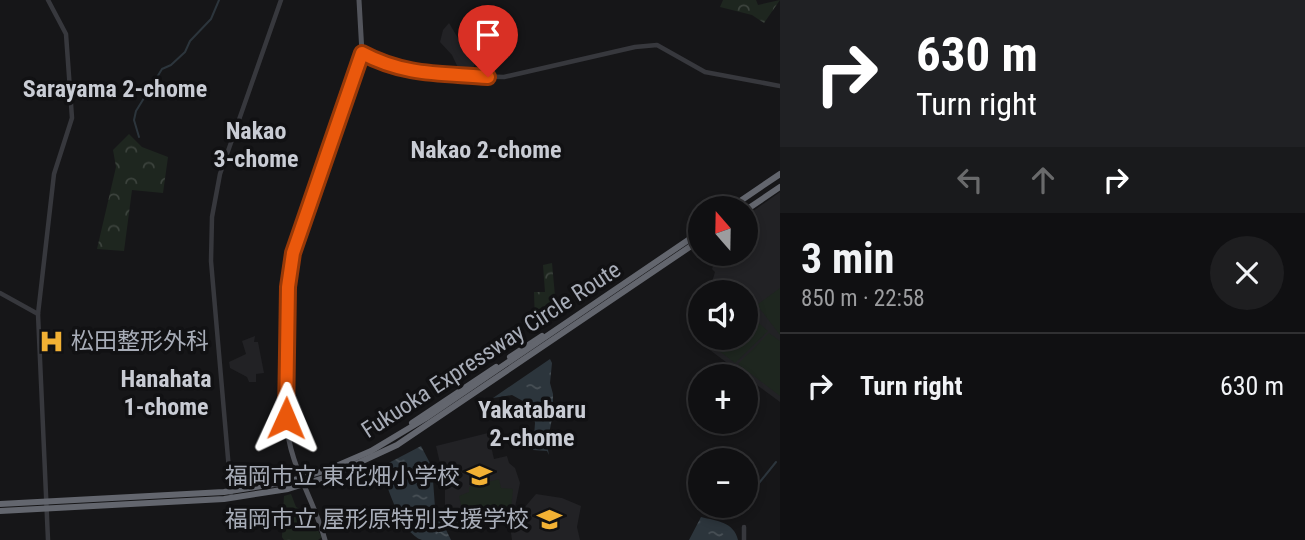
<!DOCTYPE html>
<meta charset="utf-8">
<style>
:root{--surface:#101012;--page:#1e1e20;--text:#f1f3f6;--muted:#9c9d9f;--line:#303032}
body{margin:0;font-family:"Roboto Condensed","Noto Sans JP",sans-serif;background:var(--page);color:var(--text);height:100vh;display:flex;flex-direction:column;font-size:26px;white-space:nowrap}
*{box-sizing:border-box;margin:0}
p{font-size:23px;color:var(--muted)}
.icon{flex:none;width:38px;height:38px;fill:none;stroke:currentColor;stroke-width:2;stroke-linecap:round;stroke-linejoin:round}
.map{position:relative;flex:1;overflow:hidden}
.drawer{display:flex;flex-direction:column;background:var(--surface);width:525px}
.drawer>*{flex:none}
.hud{background:#202124;color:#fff;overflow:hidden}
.needle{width:46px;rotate:340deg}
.buttons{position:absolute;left:688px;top:196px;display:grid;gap:14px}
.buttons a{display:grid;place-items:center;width:70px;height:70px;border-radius:50%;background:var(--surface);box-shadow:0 4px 10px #0003,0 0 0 2px var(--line);font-size:35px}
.pin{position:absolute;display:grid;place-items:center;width:60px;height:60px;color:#fff;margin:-72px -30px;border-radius:50% 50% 50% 0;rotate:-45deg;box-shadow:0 0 7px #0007}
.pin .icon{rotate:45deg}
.me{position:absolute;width:77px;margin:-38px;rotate:1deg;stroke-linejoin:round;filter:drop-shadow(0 0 5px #0008)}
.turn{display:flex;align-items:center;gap:24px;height:147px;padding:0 21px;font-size:32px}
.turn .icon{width:91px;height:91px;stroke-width:2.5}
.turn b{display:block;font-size:49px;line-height:60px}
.lanes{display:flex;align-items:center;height:66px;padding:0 21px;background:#0003;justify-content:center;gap:35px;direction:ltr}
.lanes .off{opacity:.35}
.round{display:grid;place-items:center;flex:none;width:74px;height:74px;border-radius:37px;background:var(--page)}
.head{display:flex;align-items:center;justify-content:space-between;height:119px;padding:0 21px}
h1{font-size:42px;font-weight:700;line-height:52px}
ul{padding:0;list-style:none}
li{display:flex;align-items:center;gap:21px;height:105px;padding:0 21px;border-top:2px solid var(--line)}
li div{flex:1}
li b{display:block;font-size:26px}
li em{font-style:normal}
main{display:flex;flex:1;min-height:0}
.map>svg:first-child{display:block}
.built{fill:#222225}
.forest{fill:url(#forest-crowns)}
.garden{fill:#1e261f}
.water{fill:url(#water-ripples)}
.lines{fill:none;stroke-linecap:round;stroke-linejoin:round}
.stream{stroke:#2c353c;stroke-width:2}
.minor{stroke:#37383d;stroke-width:4.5}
.major{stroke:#53555c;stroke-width:5}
.highway{stroke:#63666e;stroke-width:6}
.highway-bridge{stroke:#63666e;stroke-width:6}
.route-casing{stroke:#983908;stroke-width:18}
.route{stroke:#ea580c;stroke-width:12}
.labels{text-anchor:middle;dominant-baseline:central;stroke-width:7;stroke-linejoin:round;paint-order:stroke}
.poi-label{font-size:23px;fill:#a8adb8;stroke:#111113;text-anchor:end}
.street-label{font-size:23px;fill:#a8adb8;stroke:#111113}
.neighbourhood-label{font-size:24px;font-weight:bold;fill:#c9ccd4;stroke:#111113}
</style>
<main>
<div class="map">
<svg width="780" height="540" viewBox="0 0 780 540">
<defs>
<pattern id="forest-crowns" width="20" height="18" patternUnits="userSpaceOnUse" patternTransform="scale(1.75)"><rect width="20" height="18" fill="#1e261f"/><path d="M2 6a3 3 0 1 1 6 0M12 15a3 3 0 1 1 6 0" fill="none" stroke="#3c433d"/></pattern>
<pattern id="water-ripples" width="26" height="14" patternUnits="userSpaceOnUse" patternTransform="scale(1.75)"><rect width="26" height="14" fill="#2c353c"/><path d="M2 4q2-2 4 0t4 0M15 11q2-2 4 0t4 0" fill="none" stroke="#485056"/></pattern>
</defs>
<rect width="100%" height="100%" fill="#161618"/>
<g class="built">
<path d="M449,23L465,50L477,55L472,73L460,72L452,55L440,42L443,30Z"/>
<path d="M780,192V402L695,339L700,324V338H746V292H709L715,272L712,269L718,254H746V216Z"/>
<path d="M255,336L254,342H258L264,373L256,374V382H249L247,377L230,368L229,362L246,354L242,341Z"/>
<path d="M488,433L494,459L507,456L509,463L515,468L520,483L512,522L491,523L489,527L454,528L445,510V485L436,446Z"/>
<path d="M536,494L562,498L581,506L577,527L580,540H512L510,526L517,525L522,516L519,514Z"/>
</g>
<g class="forest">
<path d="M723,0H756L758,5L780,0L764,23L752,15L720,7Z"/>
<path d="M129,134L142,147L168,157L163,193L132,190L124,251L97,249L116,167L113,150Z"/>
<path d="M552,263L557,318L546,326L535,323L534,292H545L543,265Z"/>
<path d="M291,494L296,507C309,513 315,526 322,537L318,540H284L282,537L284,496Z"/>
</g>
<g class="garden">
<path d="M780,288V335L757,305Z"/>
<path d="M746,306L755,320L768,331L735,363L718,350L721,338H746Z"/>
<path d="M769,333L780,341V396L738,364Z"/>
<path d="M499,479L501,488L513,489L511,510L506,517L490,519L488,525L466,527L459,496L469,492V487Z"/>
</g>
<g class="water">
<path d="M550,359L552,363L550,383L553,394V413L547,445L549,455L547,451L533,450L535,423L532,406L512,395L493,398Z"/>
<path d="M421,446L432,467L435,507L451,540C443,540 430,540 422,540C401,534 387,486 381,467Z"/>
<path d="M701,517C717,521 734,522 738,540H689Z"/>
</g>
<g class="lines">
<g class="stream">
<path d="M139,137L134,120L136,111L162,69L171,65L185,52L190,41L211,19L219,0"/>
<path d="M759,483L776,462"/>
</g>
<g class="minor">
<path d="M362,53C400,72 418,71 459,74C474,76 489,77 504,77L635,47L657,45L705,72L780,86"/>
<path d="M0,293L38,314"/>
<path d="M231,493L211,261L212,217L220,174L281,0"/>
<path d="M48,540L38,314L54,174L72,118L66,34L48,0"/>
<path d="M744,540V527"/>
</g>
<path class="major" d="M325,540C313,496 289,467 286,418L288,287L293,253L362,53L359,0"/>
<g class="highway">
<path d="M730,208L780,174"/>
<path d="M510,357L542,336"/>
<path d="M412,423L496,367"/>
</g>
<g class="highway-bridge">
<path d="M746,210L780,187"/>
<path d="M0,504L224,492L287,482L327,470L371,451L426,418L700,232"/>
<path d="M0,511L224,499L288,489L330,476L397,445L700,240"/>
</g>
</g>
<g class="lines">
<defs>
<path id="route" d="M286,418L288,287L293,253L362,53C405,76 441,73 488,77"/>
</defs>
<use href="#route" class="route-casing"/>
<use href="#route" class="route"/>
</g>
<defs>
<symbol id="hospital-bare" viewBox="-9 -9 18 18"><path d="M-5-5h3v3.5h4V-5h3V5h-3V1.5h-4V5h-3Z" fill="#f2b134" stroke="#111113" stroke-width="2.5" paint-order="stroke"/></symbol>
<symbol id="school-bare" viewBox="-9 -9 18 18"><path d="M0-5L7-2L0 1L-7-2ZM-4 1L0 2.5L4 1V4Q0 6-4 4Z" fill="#f2b134" stroke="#111113" stroke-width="2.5" paint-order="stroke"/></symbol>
</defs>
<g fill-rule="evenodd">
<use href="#hospital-bare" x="34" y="324" width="35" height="35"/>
<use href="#school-bare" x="462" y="458" width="35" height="35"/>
<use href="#school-bare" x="532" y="502" width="35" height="35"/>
</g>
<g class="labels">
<g class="poi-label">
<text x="71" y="341" text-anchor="start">松田整形外科</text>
<text x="460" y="476">福岡市立 東花畑小学校</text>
<text x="529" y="519">福岡市立 屋形原特別支援学校</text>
</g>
<g class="street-label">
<text transform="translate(491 350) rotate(-33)">Fukuoka Expressway Circle Route</text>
</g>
<g class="neighbourhood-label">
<text x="115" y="89">Sarayama 2-chome</text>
<text x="256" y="131">Nakao<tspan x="256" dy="28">3-chome</tspan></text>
<text x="486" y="150">Nakao 2-chome</text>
<text x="166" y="379">Hanahata<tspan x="166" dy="28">1-chome</tspan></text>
<text x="532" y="410">Yakatabaru<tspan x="532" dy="28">2-chome</tspan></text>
</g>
</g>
</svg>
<div class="buttons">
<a><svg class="needle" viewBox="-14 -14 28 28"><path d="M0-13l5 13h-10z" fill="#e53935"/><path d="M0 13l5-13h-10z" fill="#9c9d9f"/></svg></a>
<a><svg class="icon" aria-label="sound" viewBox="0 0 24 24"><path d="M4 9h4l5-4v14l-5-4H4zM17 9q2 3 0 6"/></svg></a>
<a>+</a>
<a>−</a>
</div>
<div class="pin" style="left:488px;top:77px;background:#d93025"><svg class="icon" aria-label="arrive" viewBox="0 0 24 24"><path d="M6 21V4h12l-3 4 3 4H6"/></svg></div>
<svg class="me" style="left:286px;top:418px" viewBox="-20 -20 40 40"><path d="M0-17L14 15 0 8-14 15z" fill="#ea580c" stroke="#fff" stroke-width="4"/></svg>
</div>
<section class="drawer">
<div class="hud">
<div class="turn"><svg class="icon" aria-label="right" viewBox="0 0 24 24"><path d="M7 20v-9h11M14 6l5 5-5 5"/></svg><div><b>630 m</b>Turn right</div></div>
<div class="lanes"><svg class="icon off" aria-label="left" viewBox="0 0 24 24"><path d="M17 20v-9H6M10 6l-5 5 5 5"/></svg><svg class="icon off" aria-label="ahead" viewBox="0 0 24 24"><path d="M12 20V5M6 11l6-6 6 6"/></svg><svg class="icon" aria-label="right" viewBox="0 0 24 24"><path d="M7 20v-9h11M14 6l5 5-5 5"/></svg></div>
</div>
<div class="head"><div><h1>3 min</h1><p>850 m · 22:58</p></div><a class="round"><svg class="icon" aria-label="close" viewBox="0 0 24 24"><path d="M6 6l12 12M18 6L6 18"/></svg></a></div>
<ul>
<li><svg class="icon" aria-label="right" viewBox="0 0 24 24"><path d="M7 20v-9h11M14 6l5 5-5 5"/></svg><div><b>Turn right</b></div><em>630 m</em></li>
</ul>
</section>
</main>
